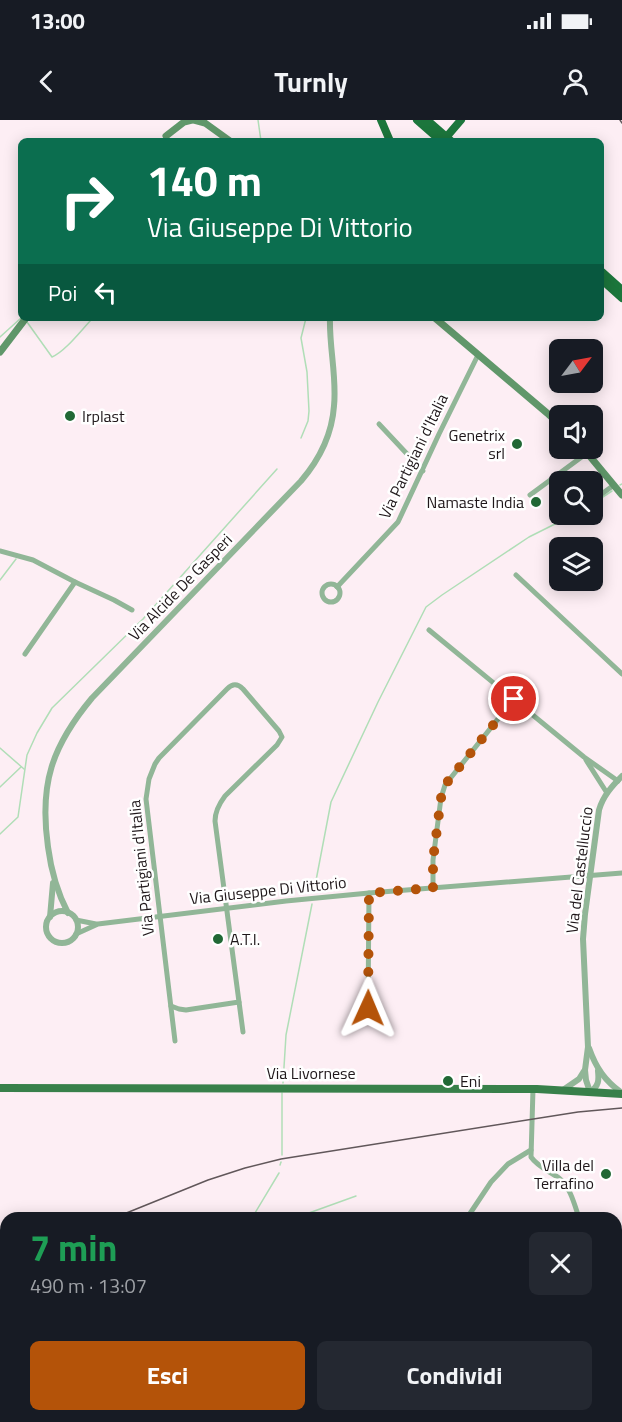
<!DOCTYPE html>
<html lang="it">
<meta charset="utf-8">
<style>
:root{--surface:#171b24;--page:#242831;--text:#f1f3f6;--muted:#9ea1a6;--accent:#b45309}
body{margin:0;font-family:"Titillium Web",sans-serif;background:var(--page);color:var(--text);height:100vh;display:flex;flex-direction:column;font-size:22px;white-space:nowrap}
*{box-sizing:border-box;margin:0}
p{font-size:20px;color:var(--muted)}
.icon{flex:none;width:33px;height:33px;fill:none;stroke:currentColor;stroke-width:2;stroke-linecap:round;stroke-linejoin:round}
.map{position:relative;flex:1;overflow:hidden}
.side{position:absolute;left:0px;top:1092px;width:622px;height:210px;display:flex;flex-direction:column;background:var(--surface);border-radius:18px 18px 0 0;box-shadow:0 3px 15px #0003}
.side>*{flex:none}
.banner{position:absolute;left:18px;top:18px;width:586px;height:183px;border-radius:9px;box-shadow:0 3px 15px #0003;background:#0b6e4f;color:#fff;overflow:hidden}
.needle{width:39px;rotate:58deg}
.tools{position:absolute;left:549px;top:219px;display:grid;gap:12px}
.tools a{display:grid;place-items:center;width:54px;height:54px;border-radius:9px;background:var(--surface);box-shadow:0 3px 15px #0003;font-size:30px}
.pin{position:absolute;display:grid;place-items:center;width:51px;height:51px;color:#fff;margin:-26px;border:3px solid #fff;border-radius:50%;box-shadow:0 2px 6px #0007}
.me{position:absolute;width:66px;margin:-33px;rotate:1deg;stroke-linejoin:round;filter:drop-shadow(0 0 4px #0008)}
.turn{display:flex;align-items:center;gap:21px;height:126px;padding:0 30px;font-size:27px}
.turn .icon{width:78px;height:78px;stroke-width:2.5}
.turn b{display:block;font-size:42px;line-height:51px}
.then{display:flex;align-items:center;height:57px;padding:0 30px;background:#0003;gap:12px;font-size:22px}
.round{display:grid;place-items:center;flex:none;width:63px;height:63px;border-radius:9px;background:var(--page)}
.summary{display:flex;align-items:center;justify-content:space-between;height:102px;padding:0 30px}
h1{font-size:36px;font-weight:700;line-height:45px;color:#1e9e55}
.cta{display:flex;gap:12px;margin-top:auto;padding:12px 30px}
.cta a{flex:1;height:69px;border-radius:9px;background:var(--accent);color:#fff;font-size:24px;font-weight:700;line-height:69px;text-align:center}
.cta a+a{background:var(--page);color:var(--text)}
.status{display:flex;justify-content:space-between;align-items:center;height:42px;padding:0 30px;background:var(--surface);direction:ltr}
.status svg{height:16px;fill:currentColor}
header{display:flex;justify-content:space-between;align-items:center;height:78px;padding:0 30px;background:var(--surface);font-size:27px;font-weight:700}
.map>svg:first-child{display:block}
.green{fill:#ddb1c2}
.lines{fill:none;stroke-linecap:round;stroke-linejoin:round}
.stream{stroke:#b0deb7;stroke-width:1.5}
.primary-tunnel{stroke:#dcced3;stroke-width:8;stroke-dasharray:8 4;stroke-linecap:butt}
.minor{stroke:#91b697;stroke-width:5}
.tertiary{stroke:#91b697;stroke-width:6}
.secondary{stroke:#60976a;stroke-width:7}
.primary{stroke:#38804a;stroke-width:8}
.trunk{stroke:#1c763c;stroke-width:8}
.rail{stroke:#61575a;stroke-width:1.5}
.trunk-bridge{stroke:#1c763c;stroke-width:8}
.route{stroke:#b45309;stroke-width:10;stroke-dasharray:0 18}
.poi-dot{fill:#216835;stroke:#fff;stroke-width:2}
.labels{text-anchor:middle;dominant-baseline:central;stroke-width:5;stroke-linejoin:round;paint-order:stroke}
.poi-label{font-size:16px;fill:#1f171a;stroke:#fff;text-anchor:start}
.street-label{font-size:16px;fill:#1f171a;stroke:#fff}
</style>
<div class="status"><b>13:00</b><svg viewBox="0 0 49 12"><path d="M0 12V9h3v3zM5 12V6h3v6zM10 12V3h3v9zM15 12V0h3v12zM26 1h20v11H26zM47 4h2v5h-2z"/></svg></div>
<header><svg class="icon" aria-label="back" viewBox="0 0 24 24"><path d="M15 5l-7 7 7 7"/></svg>Turnly<svg class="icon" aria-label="person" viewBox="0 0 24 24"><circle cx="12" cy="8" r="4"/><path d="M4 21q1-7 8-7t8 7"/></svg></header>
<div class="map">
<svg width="622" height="1302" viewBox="0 0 622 1302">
<rect width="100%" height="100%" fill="#fdeef4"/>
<path class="green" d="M616,1194L622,1201V1282L617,1278Z"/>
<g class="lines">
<g class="stream">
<path d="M258,0L261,21"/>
<path d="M27,202L52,237C66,231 82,209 93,198"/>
<path d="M0,217L21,198"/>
<path d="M301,318L308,301L309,291L307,252L301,218L306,198"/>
<path d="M620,365L622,364"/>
<path d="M592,384L612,371"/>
<path d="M0,460L16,439"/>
<path d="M0,628L24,649"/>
<path d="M0,667L21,647"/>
<path d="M0,714L18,697L27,635L37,613L52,588L143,499L277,349"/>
<path d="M314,771L331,682L378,582L426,487L442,475L529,417L575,394"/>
<path d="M283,963L286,915L312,784"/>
<path d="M282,973V1035"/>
<path d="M280,1045L281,1042"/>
<path d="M252,1098L279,1053"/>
<path d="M295,1098L356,1076"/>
<path d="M0,1206L6,1201"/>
<path d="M0,1272L6,1278"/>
<path d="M22,1296L27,1302"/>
<path d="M146,1296L155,1302"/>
<path d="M78,1302L82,1296"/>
</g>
<path class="primary-tunnel" d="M377,1302L387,1296"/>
<g class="minor">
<path d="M379,304L423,351"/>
<path d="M530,375L587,333"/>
<path d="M592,381L614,365"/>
<path d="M0,431L33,440L75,462L25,534"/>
<path d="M516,455L622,554"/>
<path d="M75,462L114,480L132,490"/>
<circle cx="331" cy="473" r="9"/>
<path d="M337,467L398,402L439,314L478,235"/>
<path d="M429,510L584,637L618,661"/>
<path d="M586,640L607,673"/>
<path d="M433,768V740L441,678L445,665L514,579"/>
<path d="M76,800L96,804"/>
<path d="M76,814L98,804L286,781L369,773L622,753"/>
<path d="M171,886L179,889L186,890L239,882"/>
<path d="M368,888L369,773"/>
<path d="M175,921L146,679L149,659L155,644L159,638L227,569C232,564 237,563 243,569L279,611L282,617L277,625L225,676C219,684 215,691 215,701L243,912"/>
<path d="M533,969L531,1037C538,1047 549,1051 559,1058C570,1066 575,1086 579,1098"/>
<path d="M467,1098L491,1062L508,1044L531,1030"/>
<path d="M616,1191L622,1197"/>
<path d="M397,1296L403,1302"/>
<path d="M327,1302L334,1296"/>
</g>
<g class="tertiary">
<circle cx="62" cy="807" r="16"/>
<path d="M68,793C57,772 51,750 48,727C39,664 52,626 92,578L301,361C319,340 332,314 334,286C337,257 329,227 330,198"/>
<path d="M50,797L53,763"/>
<path d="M589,928C596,948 605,961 622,973"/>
<path d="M598,951C599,960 599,966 590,972L586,960L585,950L588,927L583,819L585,794L599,690C603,676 612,666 622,656"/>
<path d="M563,970L579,959L584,951"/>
</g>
<g class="secondary">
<path d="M194,0L205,3L230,21"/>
<path d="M166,16L184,2L192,0"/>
<path d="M435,198L547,293L560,305"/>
<path d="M0,232L26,198"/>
<path d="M583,328L622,375"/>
</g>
<g class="primary">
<path d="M0,968L537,969L622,974"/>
<path d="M616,1164L622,1161"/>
</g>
<g class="trunk">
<path d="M381,0L390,21"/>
<path d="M417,0L441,21"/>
<path d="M427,0L451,21"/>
<path d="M602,152L622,170"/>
<path d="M602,160L622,178"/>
</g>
<g class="rail">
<path d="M620,0L622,3"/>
<path d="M114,1098L208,1060L245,1048L281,1039L578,992L622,988"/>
<path d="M0,1145L6,1142"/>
</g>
<path class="trunk-bridge" d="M443,21L461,0"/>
</g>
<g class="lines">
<path class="route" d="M368,888L369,773L433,768V740L441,678L445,665L514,579"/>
</g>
<g class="poi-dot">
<circle cx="70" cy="296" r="6"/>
<circle cx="517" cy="324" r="6"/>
<circle cx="536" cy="382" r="6"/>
<circle cx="218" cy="819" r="6"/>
<circle cx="448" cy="961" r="6"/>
<circle cx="606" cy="1054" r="6"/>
</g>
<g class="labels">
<g class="poi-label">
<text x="82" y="296">Irplast</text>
<text x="505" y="315" text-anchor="end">Genetrix<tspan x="505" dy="18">srl</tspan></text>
<text x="524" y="382" text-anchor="end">Namaste India</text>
<text x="230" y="819">A.T.I.</text>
<text x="460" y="961">Eni</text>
<text x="594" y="1045" text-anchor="end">Villa del<tspan x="594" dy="18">Terrafino</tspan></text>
</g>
<g class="street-label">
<text transform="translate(413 336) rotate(-64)">Via Partigiani d'Italia</text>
<text transform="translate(180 467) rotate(-46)">Via Alcide De Gasperi</text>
<text transform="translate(141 748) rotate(-96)">Via Partigiani d'Italia</text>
<text transform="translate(579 750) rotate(-83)">Via del Castelluccio</text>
<text transform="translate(268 770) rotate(-6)">Via Giuseppe Di Vittorio</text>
<text x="311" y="953">Via Livornese</text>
</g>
</g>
</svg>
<div class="tools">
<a><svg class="needle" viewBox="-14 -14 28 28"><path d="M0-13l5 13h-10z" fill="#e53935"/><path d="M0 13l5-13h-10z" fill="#9ea1a6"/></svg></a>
<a><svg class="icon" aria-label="sound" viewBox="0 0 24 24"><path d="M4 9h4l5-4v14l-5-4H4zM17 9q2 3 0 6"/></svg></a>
<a><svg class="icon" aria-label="search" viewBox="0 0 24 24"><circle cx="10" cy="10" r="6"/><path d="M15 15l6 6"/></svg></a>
<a><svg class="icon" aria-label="layers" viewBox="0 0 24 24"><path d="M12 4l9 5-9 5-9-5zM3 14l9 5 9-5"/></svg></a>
</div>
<div class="pin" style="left:514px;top:579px;background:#d93025"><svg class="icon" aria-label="arrive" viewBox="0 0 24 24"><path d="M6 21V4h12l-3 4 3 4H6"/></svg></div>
<svg class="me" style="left:368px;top:888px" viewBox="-20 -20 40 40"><path d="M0-17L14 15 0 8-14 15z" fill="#b45309" stroke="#fff" stroke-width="4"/></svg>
<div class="banner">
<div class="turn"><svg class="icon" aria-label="right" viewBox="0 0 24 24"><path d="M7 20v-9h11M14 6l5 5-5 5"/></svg><div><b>140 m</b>Via Giuseppe Di Vittorio</div></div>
<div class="then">Poi<svg class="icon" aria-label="left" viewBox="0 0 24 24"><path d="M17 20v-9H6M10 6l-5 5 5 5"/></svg></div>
</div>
<section class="side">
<div class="summary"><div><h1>7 min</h1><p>490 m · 13:07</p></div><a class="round"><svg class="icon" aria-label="close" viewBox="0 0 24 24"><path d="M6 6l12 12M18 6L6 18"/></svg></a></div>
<div class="cta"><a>Esci</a><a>Condividi</a></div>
</section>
</div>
